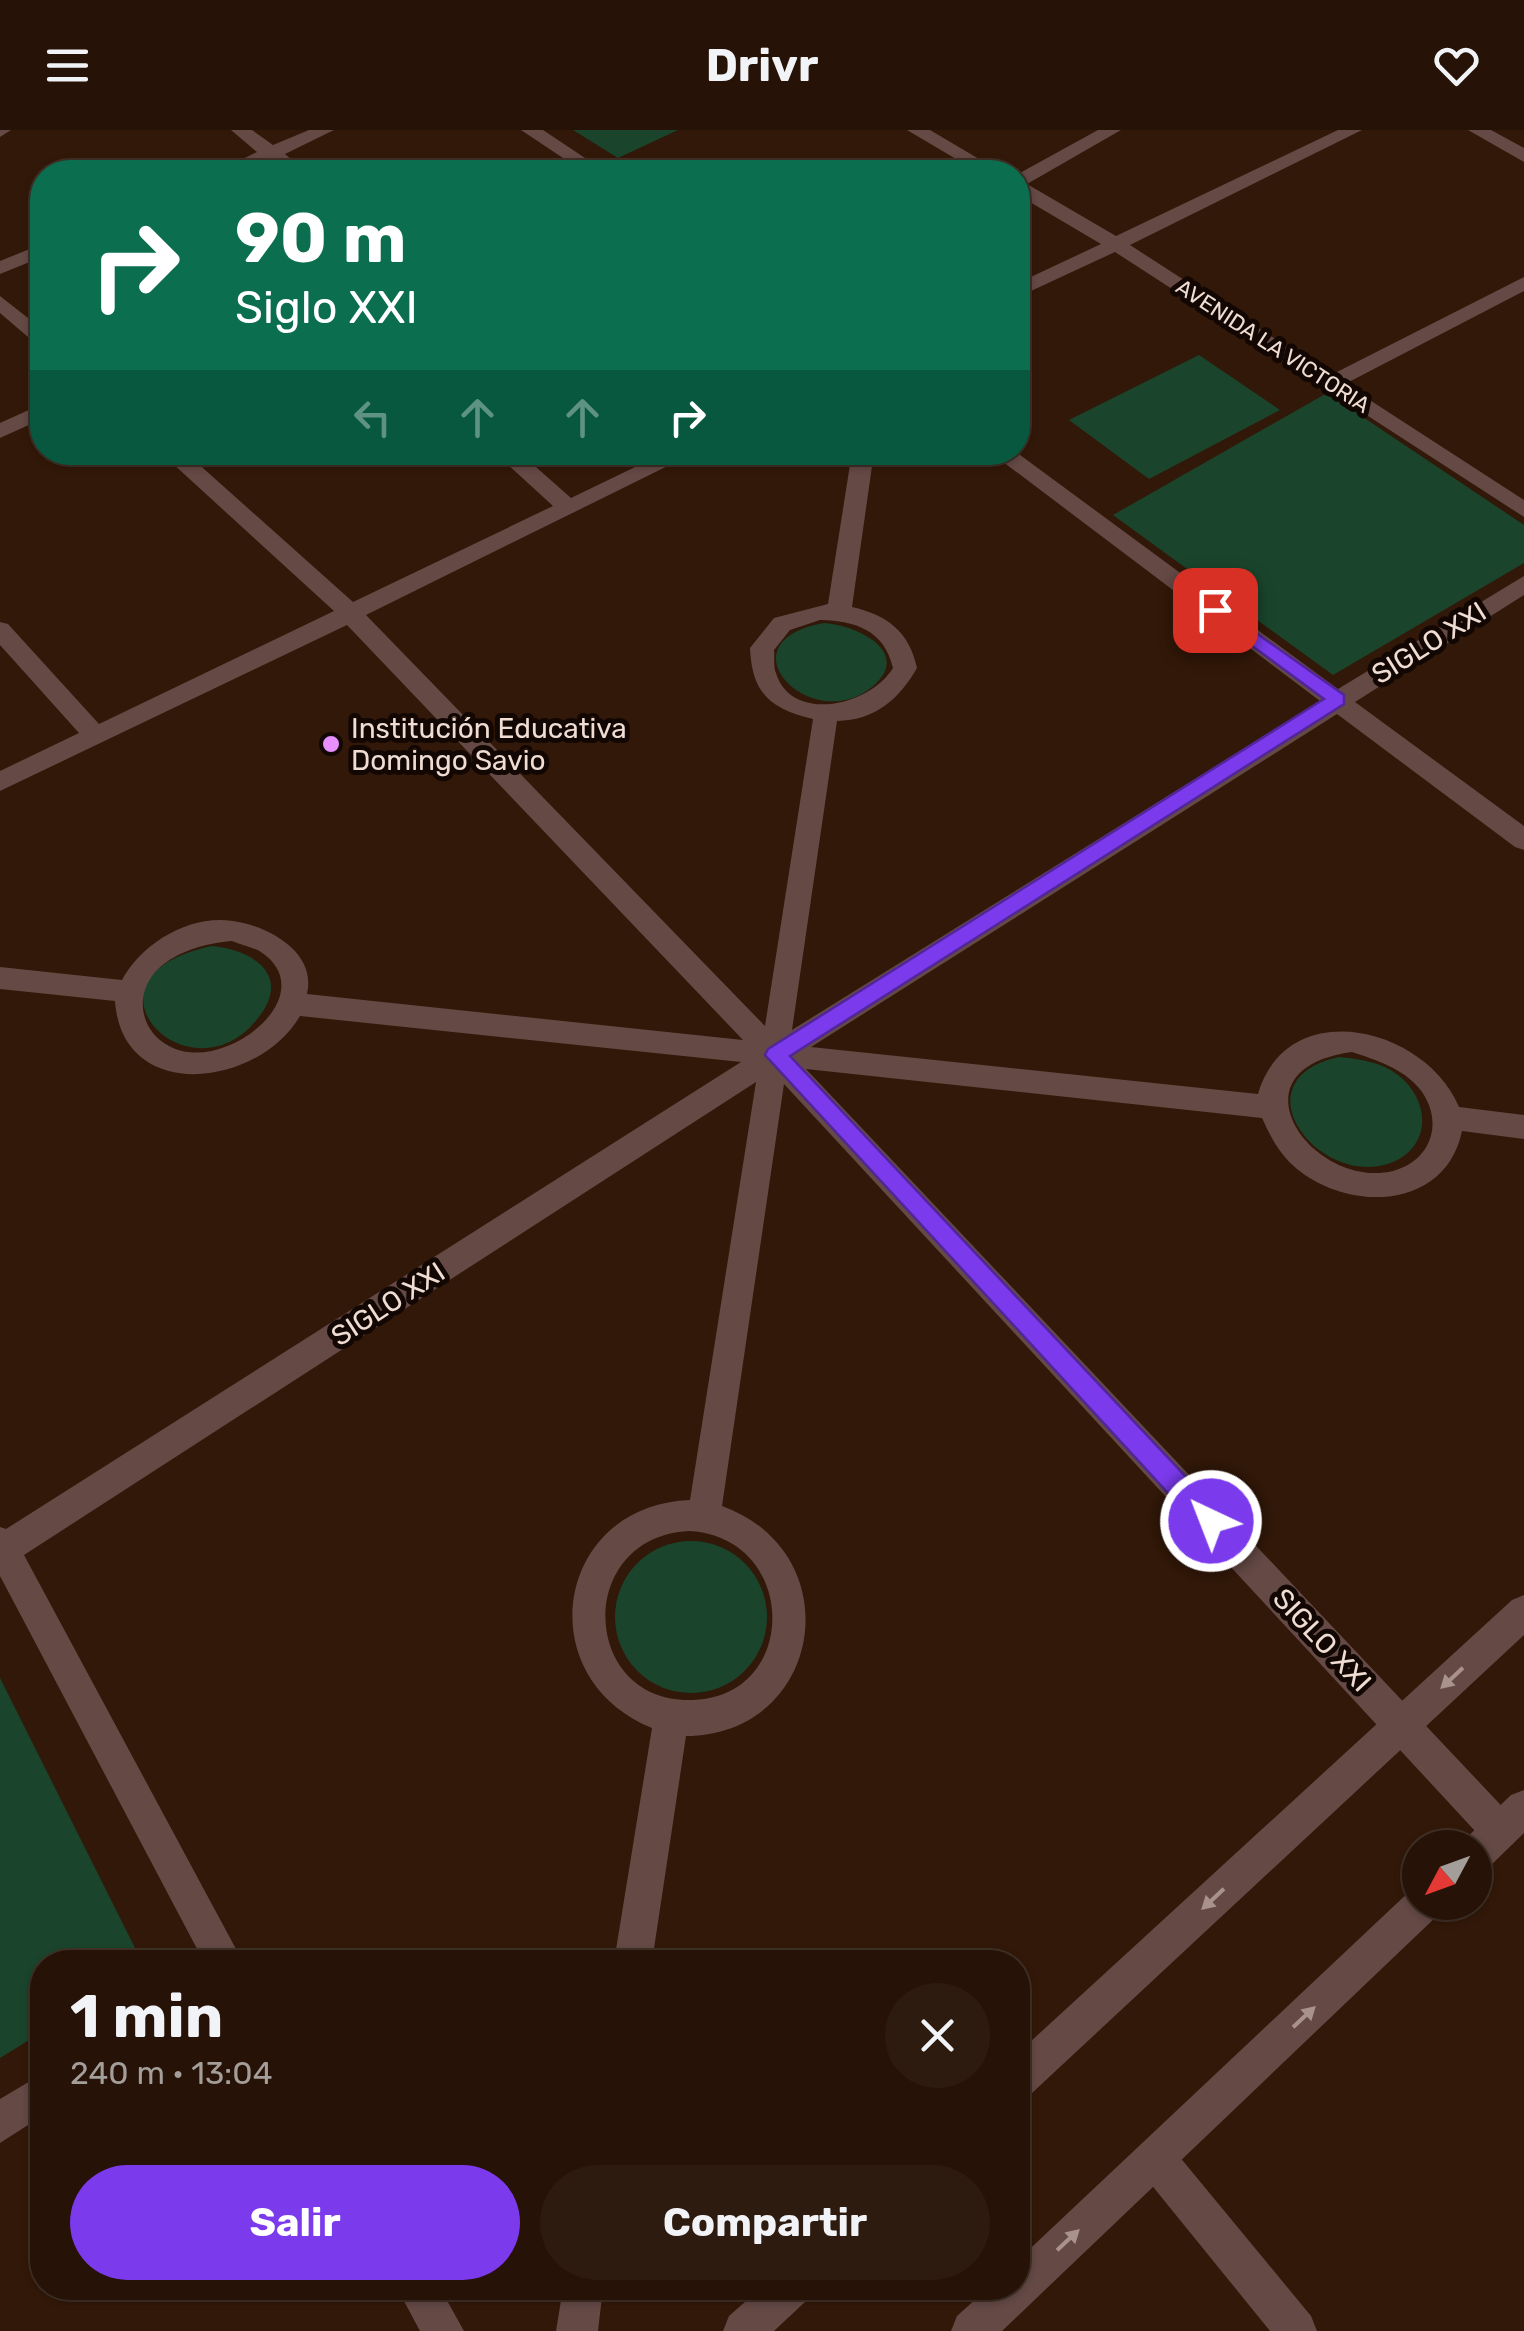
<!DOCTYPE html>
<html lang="es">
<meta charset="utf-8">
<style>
:root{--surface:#261206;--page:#2e1b10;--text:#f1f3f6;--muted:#a49e9b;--line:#423228;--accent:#7c3aed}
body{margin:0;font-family:Rubik,sans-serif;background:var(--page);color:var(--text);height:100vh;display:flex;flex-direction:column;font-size:38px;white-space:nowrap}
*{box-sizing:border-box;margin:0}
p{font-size:32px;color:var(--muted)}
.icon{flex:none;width:55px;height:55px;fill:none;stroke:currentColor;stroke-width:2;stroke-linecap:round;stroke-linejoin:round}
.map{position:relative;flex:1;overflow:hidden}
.sheet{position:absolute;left:30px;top:1820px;width:1000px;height:350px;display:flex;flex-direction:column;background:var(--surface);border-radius:40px;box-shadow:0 2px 8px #0004,0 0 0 2px var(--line)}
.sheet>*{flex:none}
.hud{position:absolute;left:30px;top:30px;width:1000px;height:305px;border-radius:40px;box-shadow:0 2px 8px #0004,0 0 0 2px var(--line);background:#0b6e4f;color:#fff;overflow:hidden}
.needle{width:65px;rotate:229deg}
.buttons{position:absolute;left:1402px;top:1700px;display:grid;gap:20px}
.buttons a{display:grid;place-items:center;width:90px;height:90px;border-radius:50%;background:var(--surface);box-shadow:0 2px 8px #0004,0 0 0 2px var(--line);font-size:50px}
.pin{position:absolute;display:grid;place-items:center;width:85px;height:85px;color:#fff;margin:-42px;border-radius:20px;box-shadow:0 5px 15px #0006}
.me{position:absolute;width:110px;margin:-55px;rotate:317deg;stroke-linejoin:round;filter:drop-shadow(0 0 8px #0008)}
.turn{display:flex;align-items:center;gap:35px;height:210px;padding:0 40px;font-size:45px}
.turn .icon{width:130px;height:130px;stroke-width:2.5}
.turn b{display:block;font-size:70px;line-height:85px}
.lanes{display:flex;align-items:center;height:95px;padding:0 40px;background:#0003;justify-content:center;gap:50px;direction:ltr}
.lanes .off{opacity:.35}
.round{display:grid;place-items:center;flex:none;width:105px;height:105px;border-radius:52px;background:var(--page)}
.overview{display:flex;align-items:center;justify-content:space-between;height:170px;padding:0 40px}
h1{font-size:60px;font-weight:700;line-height:75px}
.action{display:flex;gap:20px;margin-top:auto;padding:20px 40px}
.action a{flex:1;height:115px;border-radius:60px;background:var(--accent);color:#fff;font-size:40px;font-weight:700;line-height:115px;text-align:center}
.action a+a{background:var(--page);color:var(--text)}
header{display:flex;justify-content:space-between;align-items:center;height:130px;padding:0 40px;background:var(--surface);font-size:45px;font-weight:700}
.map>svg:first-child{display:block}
.green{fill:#1a452c}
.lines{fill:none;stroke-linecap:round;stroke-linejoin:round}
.minor{fill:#644945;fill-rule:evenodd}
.tertiary{fill:#644945;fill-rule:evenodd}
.oneway{fill:#aa928c}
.route{fill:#7c3aed;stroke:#51269a;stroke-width:2.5}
.poi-dot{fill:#e88eff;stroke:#120703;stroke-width:4}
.labels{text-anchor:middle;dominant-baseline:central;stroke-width:10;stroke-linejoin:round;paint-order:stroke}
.far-street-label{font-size:22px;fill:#efdcd3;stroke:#120703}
.street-label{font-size:28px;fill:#efdcd3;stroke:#120703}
.poi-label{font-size:28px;fill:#efdcd3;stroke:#120703;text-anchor:start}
</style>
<header><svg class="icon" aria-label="menu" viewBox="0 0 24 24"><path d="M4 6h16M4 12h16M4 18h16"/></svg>Drivr<svg class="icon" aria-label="heart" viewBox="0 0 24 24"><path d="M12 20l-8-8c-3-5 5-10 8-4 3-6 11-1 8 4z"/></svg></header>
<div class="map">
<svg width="1524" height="2201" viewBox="0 0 1524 2201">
<rect width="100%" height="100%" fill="#321808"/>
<g class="green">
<path d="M573,0H678L618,28Z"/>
<path d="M1199,225L1280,280L1149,349L1069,290Z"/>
<path d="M1327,263L1524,395V433L1333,545L1113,385Z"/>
<path d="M824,493C856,495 914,522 872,557C812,607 718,512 824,493Z"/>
<path d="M212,816C248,819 291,842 261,884C194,980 62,847 212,816Z"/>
<path d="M1339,927C1360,929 1381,932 1398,945C1430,970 1432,1015 1393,1032C1321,1062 1234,950 1339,927Z"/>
<circle cx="691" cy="1487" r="76"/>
<path d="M0,1548L142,1832H42V1902L0,1928Z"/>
</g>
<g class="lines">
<g class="minor">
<path d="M0,0H11L0,7Z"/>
<path d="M231,0H252L273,15L309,0H334L285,24L306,42H285L269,30L240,42H216L257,22Z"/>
<path d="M521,0H543L606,42H584Z"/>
<path d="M907,0H930L1001,42H978Z"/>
<path d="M1098,0H1121L1027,54L1116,106L1338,0H1362L1130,115L1331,245L1524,147V161L1345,254L1524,370V387L1115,122L1018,167V153L1101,114L1018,65V44Z"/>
<path d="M1468,0H1491L1524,18V32Z"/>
<path d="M42,114V127L0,144V131Z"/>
<path d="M0,166L42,199V215L35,213L0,183Z"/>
<path d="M42,274V289L0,308V293Z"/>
<path d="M160,322H185L353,472L553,376L494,322H519L571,368L666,322H696L366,485L765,896L813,589C770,579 752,563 750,518L774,488L828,474L852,322H874L852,477C887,485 909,501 917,538C899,569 876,590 837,591L792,900L1320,571L990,322H1016L1338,559L1524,446V465L1355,572L1524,696V720L1515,717L1337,584L811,917L1258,964C1287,864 1425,896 1459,977L1524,985V1009L1462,1001C1446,1079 1351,1083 1297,1039C1280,1025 1271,1008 1262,988L806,939L1513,1688L1518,1701L1513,1714L1500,1719L1487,1714L784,954L722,1376C852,1423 823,1605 686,1606L652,1832H614L652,1598C528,1548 555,1375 690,1370L756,952L24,1425L243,1832H204L0,1446V1397L6,1399L741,932L300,886C259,957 122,975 115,871L0,859V837L122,850C141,814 189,784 233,791C268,796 317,822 307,864L743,910L347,495L0,661V641L79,603L0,515V492L8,494L99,594L334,481ZM820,490C856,491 884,500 893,538C869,577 791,593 776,543C773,537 775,527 774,520L790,500ZM232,811C241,815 253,817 261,822C325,865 223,946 169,916C154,908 145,895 143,879C140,832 194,814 232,811ZM1352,922C1376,930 1402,938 1419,958C1445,990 1432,1031 1393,1041C1312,1060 1226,939 1352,922ZM689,1401C799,1407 800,1567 693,1570C580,1574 574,1407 689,1401Z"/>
<path d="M42,1944V1986L0,2013V1969Z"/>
<path d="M1155,2008L1169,2014L1311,2186L1317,2201H1270L1141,2042L1135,2028L1141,2014Z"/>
<path d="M397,2158H440L464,2201H420Z"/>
<path d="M563,2158H603L598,2201H556Z"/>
</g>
<g class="tertiary">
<path d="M1524,1465V1505L1032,1963L1018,1968V1923L1512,1470Z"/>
<path d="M1524,1660V1703L1488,1738L1475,1743V1718H1460L1462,1712L1511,1665Z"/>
<path d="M1420,1756V1772H1443L1438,1785L1002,2201H951L957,2186L988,2158H1018V2130L1412,1759Z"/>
<path d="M761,2158H811L805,2172L774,2201H723L729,2186Z"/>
</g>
</g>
<defs><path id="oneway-solid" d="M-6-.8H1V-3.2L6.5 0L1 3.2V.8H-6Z" transform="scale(2.5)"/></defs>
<g class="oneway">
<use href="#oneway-solid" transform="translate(1452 1548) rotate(137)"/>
<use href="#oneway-solid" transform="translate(1213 1769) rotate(137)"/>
<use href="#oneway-solid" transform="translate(1304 1887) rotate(-43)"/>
<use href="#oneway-solid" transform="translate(1068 2110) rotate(-43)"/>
</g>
<path class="route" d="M1215,474L1344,565V574L790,926L1220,1383L1224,1391L1220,1400L1211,1403L1202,1400L765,925L768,919L1324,569L1209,484L1206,480Z"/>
<circle class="poi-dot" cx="331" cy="614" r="10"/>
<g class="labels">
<g class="far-street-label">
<text transform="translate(1273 216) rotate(33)">AVENIDA LA VICTORIA</text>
</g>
<g class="street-label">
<text transform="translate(1429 513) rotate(-32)">SIGLO XXI</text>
<text transform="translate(388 1174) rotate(-33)">SIGLO XXI</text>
<text transform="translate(1322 1510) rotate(47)">SIGLO XXI</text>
</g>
<g class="poi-label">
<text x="351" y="598">Institución Educativa<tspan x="351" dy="32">Domingo Savio</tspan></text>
</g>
</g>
</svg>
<div class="buttons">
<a><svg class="needle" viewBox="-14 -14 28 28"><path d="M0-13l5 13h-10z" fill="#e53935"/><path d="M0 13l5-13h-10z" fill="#a49e9b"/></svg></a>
</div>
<div class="pin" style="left:1215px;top:480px;background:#d93025"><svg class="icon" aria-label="arrive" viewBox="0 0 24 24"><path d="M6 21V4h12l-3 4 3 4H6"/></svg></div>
<svg class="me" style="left:1211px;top:1391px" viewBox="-20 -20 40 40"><circle r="17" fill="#7c3aed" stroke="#fff" stroke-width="3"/><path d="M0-11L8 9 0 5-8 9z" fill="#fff"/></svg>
<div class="hud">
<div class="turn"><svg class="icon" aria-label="right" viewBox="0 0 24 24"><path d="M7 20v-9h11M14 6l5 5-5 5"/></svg><div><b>90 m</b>Siglo XXI</div></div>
<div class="lanes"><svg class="icon off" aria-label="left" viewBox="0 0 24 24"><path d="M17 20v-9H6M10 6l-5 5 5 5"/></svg><svg class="icon off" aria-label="ahead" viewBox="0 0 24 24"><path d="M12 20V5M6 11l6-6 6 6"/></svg><svg class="icon off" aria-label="ahead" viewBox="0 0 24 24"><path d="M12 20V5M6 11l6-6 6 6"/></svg><svg class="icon" aria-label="right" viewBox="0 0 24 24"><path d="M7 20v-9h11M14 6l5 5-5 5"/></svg></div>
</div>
<section class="sheet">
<div class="overview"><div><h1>1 min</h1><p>240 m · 13:04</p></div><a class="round"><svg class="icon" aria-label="close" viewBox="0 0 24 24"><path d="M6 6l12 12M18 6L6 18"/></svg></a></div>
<div class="action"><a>Salir</a><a>Compartir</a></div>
</section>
</div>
